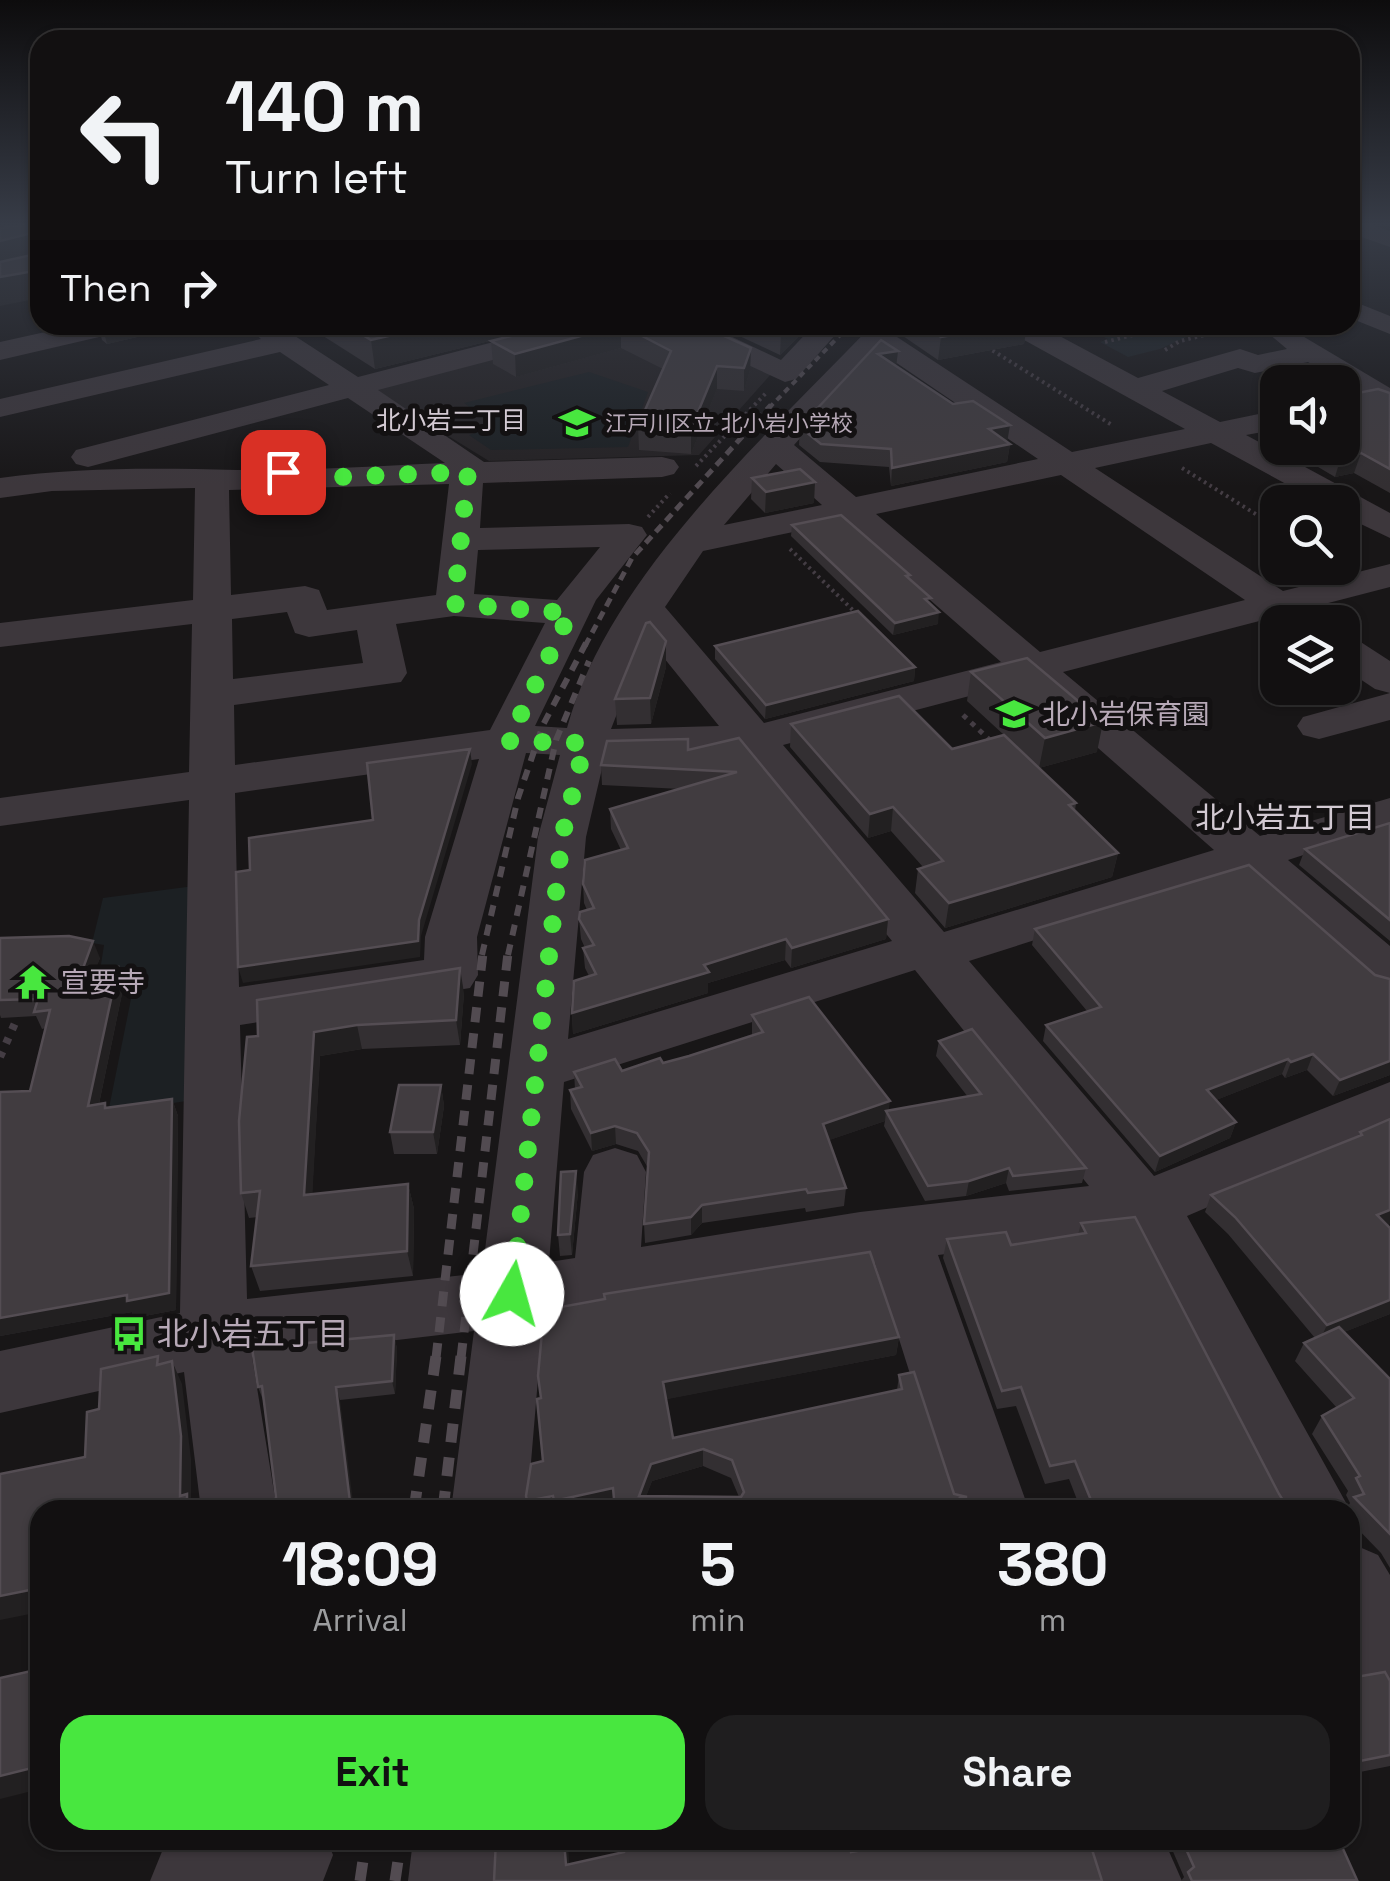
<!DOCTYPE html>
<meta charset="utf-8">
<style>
:root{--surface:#121011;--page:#1f1e1f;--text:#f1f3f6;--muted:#9c9d9f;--line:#313031;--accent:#48e73f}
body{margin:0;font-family:"Space Grotesk","Noto Sans JP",sans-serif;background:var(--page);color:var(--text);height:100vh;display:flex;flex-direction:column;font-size:38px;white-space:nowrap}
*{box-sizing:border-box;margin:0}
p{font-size:32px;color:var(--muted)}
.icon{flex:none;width:55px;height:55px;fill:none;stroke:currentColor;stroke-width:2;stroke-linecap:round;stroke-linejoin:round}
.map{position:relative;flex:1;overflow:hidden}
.drawer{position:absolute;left:30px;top:1500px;width:1330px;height:350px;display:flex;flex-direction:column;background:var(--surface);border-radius:30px;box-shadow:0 2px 8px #0004,0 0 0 2px var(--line)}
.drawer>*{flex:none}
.hud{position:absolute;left:30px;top:30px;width:1330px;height:305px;border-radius:30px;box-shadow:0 2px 8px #0004,0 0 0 2px var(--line);background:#121011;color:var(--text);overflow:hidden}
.tools{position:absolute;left:1260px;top:365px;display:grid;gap:20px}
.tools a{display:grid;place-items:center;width:100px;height:100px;border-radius:20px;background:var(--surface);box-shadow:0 2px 8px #0004,0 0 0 2px var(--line);font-size:50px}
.pin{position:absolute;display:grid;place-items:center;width:85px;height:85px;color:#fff;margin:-42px;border-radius:20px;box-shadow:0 5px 15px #0006}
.me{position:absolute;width:110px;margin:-55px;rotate:7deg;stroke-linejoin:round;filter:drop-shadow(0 0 8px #0008)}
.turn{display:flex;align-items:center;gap:35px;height:210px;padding:0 30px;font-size:45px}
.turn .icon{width:130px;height:130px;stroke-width:2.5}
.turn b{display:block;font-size:70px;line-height:85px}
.then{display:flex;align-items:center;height:95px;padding:0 30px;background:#0003;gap:20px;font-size:38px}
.eta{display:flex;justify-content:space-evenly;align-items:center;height:170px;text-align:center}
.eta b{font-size:60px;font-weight:800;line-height:70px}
.button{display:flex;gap:20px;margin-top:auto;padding:20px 30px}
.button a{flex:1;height:115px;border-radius:30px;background:var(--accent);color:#111;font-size:40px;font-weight:800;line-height:115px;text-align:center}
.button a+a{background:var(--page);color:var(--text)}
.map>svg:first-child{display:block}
.built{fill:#252224}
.green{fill:#1c2023}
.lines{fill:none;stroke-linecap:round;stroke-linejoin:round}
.path-far2{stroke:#443d44;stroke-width:4;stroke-dasharray:2.5 4;stroke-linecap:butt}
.path-far1{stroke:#443d44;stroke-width:5;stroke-dasharray:5 6;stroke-linecap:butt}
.path{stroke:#443d44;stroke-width:8;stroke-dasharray:6 9;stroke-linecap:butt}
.minor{fill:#3d373c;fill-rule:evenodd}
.rail-far4{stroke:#524b51;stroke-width:4;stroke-dasharray:6 5;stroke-linecap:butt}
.rail-far3{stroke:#524b51;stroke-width:5;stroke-dasharray:9 6;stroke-linecap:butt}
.rail-far2{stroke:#524b51;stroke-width:6;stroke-dasharray:11 9;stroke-linecap:butt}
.rail-far1{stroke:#524b51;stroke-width:9;stroke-dasharray:15 11;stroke-linecap:butt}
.rail{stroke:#524b51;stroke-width:11;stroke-dasharray:19 15;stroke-linecap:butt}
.wall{fill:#332f32;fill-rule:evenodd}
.shaded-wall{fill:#222021}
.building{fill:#413c40;stroke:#544d53;stroke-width:2.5;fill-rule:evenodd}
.route{stroke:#48e73f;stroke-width:18;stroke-dasharray:0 32.4}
.labels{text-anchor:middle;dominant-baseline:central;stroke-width:10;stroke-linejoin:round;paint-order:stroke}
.far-poi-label{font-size:22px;fill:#b7a9b7;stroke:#131112;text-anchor:start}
.far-neighbourhood-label{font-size:25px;fill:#d3cad3;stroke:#131112}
.poi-label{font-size:28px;fill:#b7a9b7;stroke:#131112;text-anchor:start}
.neighbourhood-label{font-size:30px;fill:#d3cad3;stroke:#131112}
.near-poi-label{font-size:32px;fill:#b7a9b7;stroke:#131112;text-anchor:start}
</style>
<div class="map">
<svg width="1390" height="1881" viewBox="0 0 1390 1881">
<rect width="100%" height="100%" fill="#181617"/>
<path class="built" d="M604,325L773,372L699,455L489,461L375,391L377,387Z"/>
<g class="green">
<path d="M1080,325H1108L1132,336L1174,327L1191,335L1160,349L1128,357L1100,342L1108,339Z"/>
<path d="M589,372L648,392L628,447L491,450L469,435L496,427L464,403Z"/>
<path d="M194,886L193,1100L108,1113L136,974L99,977L104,945L92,943L103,898Z"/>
</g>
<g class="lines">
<g class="path-far2">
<path d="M1105,342L1173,325"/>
<path d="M987,347L1112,425"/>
<path d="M1165,350L1180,341L1246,325"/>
<path d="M696,466L767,392"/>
<path d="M1182,468L1278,528"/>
<path d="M648,517L670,493"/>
<path d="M790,549L860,617"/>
</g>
<path class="path-far1" d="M963,715L994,744"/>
<path class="path" d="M0,1057L15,1023"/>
<g class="minor">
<path d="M1350,224H1371L1390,231V247L1350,233Z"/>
<path d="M1350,300L1390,316V334L1350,318Z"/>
<path d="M77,325H129L125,331L0,360V342Z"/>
<path d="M245,325H278L358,377L560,325H607L603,331L378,390L484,462L662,457L674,460L679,467L674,474L662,477L483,483L480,528L629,524L642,527L647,535L596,600L535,726L567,728C609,575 765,438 872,325H902L894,335L1072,452L1185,429L1008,331L1004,325H1039L1138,378L1240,349L1258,355L1287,349L1268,333L1272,327L1284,325L1390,388V410L1379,408L1308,362L1255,373L1238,368L1162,391L1220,422L1278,410V429L1246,435L1390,513V538L1342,515V502H1319L1211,443L1095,468L1283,591L1390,564V587L1309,608L1316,617L1312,622H1278L1271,618L1063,672L1260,836L1390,798V827L1288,860L1390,946V993L1371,988L1242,874L969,961L1154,1176L1390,1082V1129L1187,1216L1350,1510H1273L1131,1232L938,1255L1029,1510H953L875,1263L543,1319L527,1510H451L474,1331L252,1357L277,1510H201L184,1372L0,1413V1351L180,1313L189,800L0,826V798L189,772L192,624L0,647V623L193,600L195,488L52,491L0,498V478C80,467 157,468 237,470C306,471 376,466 445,463L348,398L88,467L76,464L71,457L76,450L329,385L280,352L0,417V399L261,339ZM879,351L1038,459L856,497L794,445ZM776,464L822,505L724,525ZM1061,475L1245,600L1040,652L876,514ZM449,484L436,595L327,610L319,590L305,586L231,595L229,490ZM841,522L1001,662L764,723L665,607L703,551ZM600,547L557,600L474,594L478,550ZM287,612L295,633L309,637L357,630L363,663L233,679L232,619ZM454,616L545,623L490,730L235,765L234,705L401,682L407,673L396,624ZM647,637L719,726L611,729ZM1023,682L1214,850L944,932L783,745ZM526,753L560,755L538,837L482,1273L247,1299L240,1025L470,988L478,975L477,937ZM740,753L892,941L568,1039L586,837L605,756ZM479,759L425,937L424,960L239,987L235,793ZM915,970L1089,1186L860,1212L641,1247L646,1172L637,1155L615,1148L593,1155L584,1172L575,1258L549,1262L564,1082Z"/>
<path d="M670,325H707L781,360L814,325H844L796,379L785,382L674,331Z"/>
<path d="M1342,636L1356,639L1390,661V693L1375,689L1342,667Z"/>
<path d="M1390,693V720L1319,739L1303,735L1297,726L1303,717Z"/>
<path d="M1350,1543L1378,1555L1390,1575V1689L1362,1677L1350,1657Z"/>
<path d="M186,1840H327L333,1855L323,1881H150L163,1849Z"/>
<path d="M413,1840H501L498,1881H408Z"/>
<path d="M1074,1840H1164L1182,1881H1091Z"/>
</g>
<path class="rail-far4" d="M769,408L850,325"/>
<path class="rail-far3" d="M585,646L632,558L771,405"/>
<g class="rail-far2">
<path d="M482,955L518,798L543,725L586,643"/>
<path d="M508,955L556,740L589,661"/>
</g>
<g class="rail-far1">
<path d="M436,1358L483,953"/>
<path d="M461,1358L508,953"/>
</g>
<g class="rail">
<path d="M414,1510L436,1356"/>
<path d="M443,1510L461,1356"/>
<path d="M360,1881L366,1840"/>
<path d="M395,1881L401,1840"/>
</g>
</g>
<g class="wall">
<path d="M98,325H189L107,344L102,340Z"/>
<path d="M306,325H555L375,369Z"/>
<path d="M555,325H700L751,348L750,370L744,391L717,389L691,454L639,450L638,426L663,369L621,348L516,377L493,364L491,341Z"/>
<path d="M716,325H810L780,355Z"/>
<path d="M900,325H1027L1024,344L938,360L900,334Z"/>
<path d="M898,351L896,366L1010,444L1007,462L891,486L889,467L820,462L799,445L800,427Z"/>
<path d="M1390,393V493L1354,473L1335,477L1286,448H1342Z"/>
<path d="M1278,414V442L1266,435L1271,416Z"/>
<path d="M752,478L814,503L765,513L751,499Z"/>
<path d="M792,525L910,580L938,624L893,635L791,536Z"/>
<path d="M817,622L915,667L914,681L765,719L715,659V646Z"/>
<path d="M666,667L651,724L617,725L615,699Z"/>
<path d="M971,672L1097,752L1039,768L1076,803L1075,811L1118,853L1112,877L945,928L915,893L918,869L923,867L891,831L868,838L790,747L791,724L952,749L1004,735L967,701Z"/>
<path d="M739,738L888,919L886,939L791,968L785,960L708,983V993L573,1034L572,1013L589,976L585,968L583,948H585L581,939L579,919L587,910L584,903L583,884L621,850L611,829L610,809L681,789L602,785L601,765L688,750Z"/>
<path d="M1390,823V941L1299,865L1305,849Z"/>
<path d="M1035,929L1375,975L1390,979V1075L1333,1096L1307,1070L1285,1078L1282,1074L1216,1100L1236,1122L1230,1138L1155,1172L1043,1041L1046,1025L1087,1011L1032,945Z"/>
<path d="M0,938L100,958L95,969L124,984L99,1104L107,1108L172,1099L178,1116L176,1310L134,1318L132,1312L0,1336V1092L30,1091L46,1028L42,1029L36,1016L1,1018L0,1015Z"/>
<path d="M464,993L460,1045L362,1049L320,1056L312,1194L408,1184L414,1209L413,1276L260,1291L251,1266L257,1217L249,1218L241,1193L258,1036Z"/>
<path d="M752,1015L889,1111L968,1097L936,1056L939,1041L1086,1168L1082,1183L1009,1191L1006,1183L966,1196L925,1201L884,1126L885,1121L829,1140L846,1188L844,1206L806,1212L805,1208L702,1223L691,1235L645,1243L644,1224L648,1168L638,1151L616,1144L592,1151L571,1109L570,1090L575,1089L574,1072L622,1071L663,1063L689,1056L752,1036Z"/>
<path d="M441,1085L444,1106L437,1154H394L390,1132Z"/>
<path d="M1390,1119V1224L1387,1225L1390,1228V1314L1344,1332L1390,1379V1568L1381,1553L1350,1521V1510H1346L1350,1503L1346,1495L1348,1491L1312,1434L1322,1416L1337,1408L1295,1361L1304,1343L1315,1338L1228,1234L1205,1212L1211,1195L1358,1136L1360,1132Z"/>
<path d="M578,1192L572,1255L560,1256L558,1235Z"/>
<path d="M1081,1223L1279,1494L1289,1510H1081L1069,1479L1045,1484L1016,1406L997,1409L943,1258L947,1239L1011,1245L1078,1235Z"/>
<path d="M394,1335L397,1349L395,1394L340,1400L276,1497L263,1400L258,1387Z"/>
<path d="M899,1337L896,1355L666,1399L673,1438L897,1390L899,1375L954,1494L967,1497L964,1510L614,1505L590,1510H528L526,1496L543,1461L541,1398ZM703,1466L731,1478L739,1497L646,1496L652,1481Z"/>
<path d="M1350,1678L1390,1681V1766L1350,1774Z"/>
<path d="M1168,1840H1339L1356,1881H1181L1184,1877Z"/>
</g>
<g class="shaded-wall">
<path d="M32,233L39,258L0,269V241Z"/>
<path d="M40,270V298L0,306V277Z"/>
<path d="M102,325H189L107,344Z"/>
<path d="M437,325H555L375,369L371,340Z"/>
<path d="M621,325V348L516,377L515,354Z"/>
<path d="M789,325H810L780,355L781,333Z"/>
<path d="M843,325H862L842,332Z"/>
<path d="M1012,325H1027L1024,344L938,360L941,337Z"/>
<path d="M751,348L750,370L744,391V368Z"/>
<path d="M898,351L896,367L878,354Z"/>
<path d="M717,366V389L691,454V429Z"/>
<path d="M1010,425L1007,443L989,429Z"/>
<path d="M1010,444L1007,462L891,486L892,468Z"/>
<path d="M1361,453L1354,473L1335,477L1341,457Z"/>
<path d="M815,482L814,503L765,513L766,492Z"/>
<path d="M939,612L938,624L893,635L895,623Z"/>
<path d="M666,641V667L651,724L650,698Z"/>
<path d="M915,667L914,681L765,719L766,705Z"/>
<path d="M1103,722L1097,752L1039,768L1045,738Z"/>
<path d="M470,749L472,764L421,936L420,957L243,983L238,967L419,920Z"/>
<path d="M893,807L891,831L868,838L870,814Z"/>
<path d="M1118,853L1112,877L945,928L949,903Z"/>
<path d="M888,919L886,939L791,968L792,948Z"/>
<path d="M786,939L785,960L708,983V993L573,1034L572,1013L704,965Z"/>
<path d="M93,941L100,958L89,988L82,971Z"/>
<path d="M118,967L124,984L95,1123L88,1106Z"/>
<path d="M460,968L464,993L460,1045L456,1020Z"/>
<path d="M357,1025L362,1049L320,1056L311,1220L304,1195L314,1032Z"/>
<path d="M1313,1054L1307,1070L1285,1078L1291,1062Z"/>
<path d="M1288,1059L1282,1074L1201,1106L1207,1090Z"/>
<path d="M1390,1061V1075L1333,1096L1340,1080Z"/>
<path d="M441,1085L444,1106L437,1154L433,1132Z"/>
<path d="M172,1099L178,1116L176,1310L134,1318L132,1312L0,1336V1318Z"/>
<path d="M890,1101L888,1115L886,1111L885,1121L821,1143L823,1124Z"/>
<path d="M1236,1122L1230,1138L1155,1172L1160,1156Z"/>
<path d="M615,1126L616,1144L592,1151L591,1133Z"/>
<path d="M1009,1168L1006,1183L966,1196L969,1181Z"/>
<path d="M576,1171L578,1192L572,1255L570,1234Z"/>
<path d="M408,1184L414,1209L413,1276L407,1251Z"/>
<path d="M702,1205V1223L691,1235V1217Z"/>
<path d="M1390,1210V1224L1368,1232L1377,1215Z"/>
<path d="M1390,1300V1314L1319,1342L1327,1325Z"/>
<path d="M394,1335L397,1349L395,1394L392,1381Z"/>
<path d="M899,1337L896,1355L663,1400V1382Z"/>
<path d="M172,1361L182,1384L191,1459V1503L194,1510H187L180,1496Z"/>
<path d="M336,1387L340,1400L354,1510H351Z"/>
<path d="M703,1449V1466L652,1481L641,1510L639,1496L651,1464Z"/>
<path d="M613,1488L614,1505L590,1510H555L554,1501Z"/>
<path d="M553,1496L555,1510H528L527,1501Z"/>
<path d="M40,1588V1612L0,1620V1596Z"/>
<path d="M40,1766V1789L0,1799V1776Z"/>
<path d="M564,1840H568L570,1881L566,1865Z"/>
</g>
<g class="building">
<path d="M34,224H40V270L0,277V262L36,254L37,236L32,233L0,241V228Z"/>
<path d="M346,325H437L371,340Z"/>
<path d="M555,325H700L751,348L744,368L717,366L691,429L638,426L671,351L621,325L515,354L491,341Z"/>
<path d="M763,325H789L781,333Z"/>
<path d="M921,325H1012L941,337Z"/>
<path d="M881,340L898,351L878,354L953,404L973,401L1010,425L989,429L1010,444L892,468L891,449L821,444L800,427Z"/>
<path d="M1378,389L1390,393V469L1361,453L1341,457L1326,448H1342V396Z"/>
<path d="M800,469L815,482L766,492L752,478Z"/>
<path d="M841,515L910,575L906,576L931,598L925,599L939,612L895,623L792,525Z"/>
<path d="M858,611L915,667L766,705L715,646Z"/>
<path d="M650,622L666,641L650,698L615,699L646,623Z"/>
<path d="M1027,658L1103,722L1045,738L971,672Z"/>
<path d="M899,696L952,749L1004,735L1076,803L1069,805L1118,853L949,903L918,869L943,861L893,807L870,814L791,724Z"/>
<path d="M739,738L888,919L792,948L786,939L704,965L709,972L572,1013L574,981L596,974L583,948L594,945L579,919L580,912L594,908L583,884L585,860L628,848L610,809L737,772L601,765L607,741L688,739V750Z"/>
<path d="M470,749L419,920L418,941L238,967L236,872L250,870L249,838L373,820L367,763Z"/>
<path d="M1390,823V920L1305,849Z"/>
<path d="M1249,865L1375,975L1390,979V1061L1340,1080L1313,1054L1291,1062L1288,1059L1207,1090L1236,1122L1160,1156L1046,1025L1101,1007L1035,929Z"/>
<path d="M69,936L93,941L82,971L118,967L88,1106L105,1103V1108L172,1099L169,1293L127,1301V1295L0,1318V1092L30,1091L50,1010L34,1012L38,999L0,1000V938Z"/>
<path d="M460,968L456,1020L357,1025L314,1032L304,1195L408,1184L407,1251L251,1266L260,1191L241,1193L239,1121L247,1037L258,1036L257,1000Z"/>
<path d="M809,997L890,1101L823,1124L846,1188L808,1193L806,1189L702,1205L691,1217L644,1224L649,1152L637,1133L615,1126L591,1133L570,1090L582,1087L574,1072L615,1059L622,1071L660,1058L663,1063L689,1056L763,1032L752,1015Z"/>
<path d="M972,1029L1086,1168L1013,1176L1009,1168L969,1181L928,1186L886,1111L981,1094L939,1041Z"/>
<path d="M399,1085H441L433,1132H390Z"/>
<path d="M1390,1119V1210L1377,1215L1390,1228V1300L1327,1325L1235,1217L1211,1195L1362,1135L1360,1132Z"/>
<path d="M576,1171L570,1234L558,1235L561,1172Z"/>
<path d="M1135,1217L1279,1494L1289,1510H1095L1075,1461L1050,1466L1021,1387L1002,1391L947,1239L1006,1232L1011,1245L1086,1233L1081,1223Z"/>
<path d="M870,1252L899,1337L663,1382L673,1438L902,1389L899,1375L914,1372L954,1494L967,1497L960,1498L964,1510H615L613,1488L554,1501L553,1496L527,1501L526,1496L531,1464L543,1461L537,1399L541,1398L538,1376L544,1310L605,1299L604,1294ZM703,1449L732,1460L744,1492L741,1497L639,1496L651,1464Z"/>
<path d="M1339,1327L1390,1379V1534L1354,1497L1364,1494L1356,1478L1360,1476L1322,1416L1354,1398L1304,1343Z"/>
<path d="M394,1335L392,1381L336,1387L351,1510H274L276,1497L262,1386L258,1387L252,1348Z"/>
<path d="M158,1356L157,1365L172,1361L181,1436L180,1496L187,1494V1510H40V1588L0,1596V1474L85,1457L87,1412L99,1409L101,1369Z"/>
<path d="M40,1669V1766L0,1776V1678Z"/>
<path d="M1385,1672L1390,1681V1755L1350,1763V1678Z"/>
<path d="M496,1840H564L566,1865L624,1852L623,1840H848L851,1852L910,1842V1840H1089L1102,1881H494Z"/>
<path d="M1182,1840H1339L1357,1880L1192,1881L1188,1872L1194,1867Z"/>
</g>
<linearGradient id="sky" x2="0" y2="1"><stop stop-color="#0d0c0d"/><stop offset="0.46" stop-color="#373c47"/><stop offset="1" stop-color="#373c47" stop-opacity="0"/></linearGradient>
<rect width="1390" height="487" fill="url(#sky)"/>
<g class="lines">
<path class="route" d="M283,472L286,479L468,472L454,604L570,613L508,741L585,743L562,837L512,1294"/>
</g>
<defs>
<symbol id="school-bare" viewBox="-9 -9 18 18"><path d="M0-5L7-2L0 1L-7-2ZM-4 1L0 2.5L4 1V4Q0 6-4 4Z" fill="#48e73f" stroke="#131112" stroke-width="2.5" paint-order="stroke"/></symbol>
<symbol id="temple-bare" viewBox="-9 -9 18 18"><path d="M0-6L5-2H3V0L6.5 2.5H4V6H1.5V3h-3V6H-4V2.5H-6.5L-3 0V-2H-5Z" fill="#48e73f" stroke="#131112" stroke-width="2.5" paint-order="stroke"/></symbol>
<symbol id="bus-bare" viewBox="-9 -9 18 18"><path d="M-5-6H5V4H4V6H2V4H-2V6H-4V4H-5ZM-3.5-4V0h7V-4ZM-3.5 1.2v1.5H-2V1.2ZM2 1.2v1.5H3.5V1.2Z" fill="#48e73f" stroke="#131112" stroke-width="2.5" paint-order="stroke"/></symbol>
</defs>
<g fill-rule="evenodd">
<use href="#school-bare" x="552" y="398" width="50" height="50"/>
<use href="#school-bare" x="989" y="689" width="50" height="50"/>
<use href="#temple-bare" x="8" y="957" width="50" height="50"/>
<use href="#bus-bare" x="104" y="1309" width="50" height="50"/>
</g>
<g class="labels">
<g class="far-poi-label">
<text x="605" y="423">江戸川区立 北小岩小学校</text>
</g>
<g class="far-neighbourhood-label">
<text x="451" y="420">北小岩二丁目</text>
</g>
<g class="poi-label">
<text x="1042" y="714">北小岩保育園</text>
<text x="61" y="982">宣要寺</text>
</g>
<g class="neighbourhood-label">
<text x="1285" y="817">北小岩五丁目</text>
</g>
<g class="near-poi-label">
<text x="157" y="1334">北小岩五丁目</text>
</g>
</g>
</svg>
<div class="tools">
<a><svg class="icon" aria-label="sound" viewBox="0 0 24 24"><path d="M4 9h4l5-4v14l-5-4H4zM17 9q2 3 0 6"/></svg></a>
<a><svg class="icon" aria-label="search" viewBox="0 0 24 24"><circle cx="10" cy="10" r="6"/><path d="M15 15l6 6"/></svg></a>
<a><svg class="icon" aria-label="layers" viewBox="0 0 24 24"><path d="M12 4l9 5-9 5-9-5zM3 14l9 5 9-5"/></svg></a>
</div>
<div class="pin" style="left:283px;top:472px;background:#d93025"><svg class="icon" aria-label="arrive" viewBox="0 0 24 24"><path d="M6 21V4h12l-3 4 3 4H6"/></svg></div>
<svg class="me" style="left:512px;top:1294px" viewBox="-20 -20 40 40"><circle r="19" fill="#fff"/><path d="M0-13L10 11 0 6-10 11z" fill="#48e73f"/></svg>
<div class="hud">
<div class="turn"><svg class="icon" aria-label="left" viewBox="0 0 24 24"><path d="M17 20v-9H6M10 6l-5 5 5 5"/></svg><div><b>140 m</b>Turn left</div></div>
<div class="then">Then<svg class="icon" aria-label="right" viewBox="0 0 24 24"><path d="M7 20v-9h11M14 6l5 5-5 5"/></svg></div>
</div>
<section class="drawer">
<div class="eta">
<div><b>18:09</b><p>Arrival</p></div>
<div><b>5</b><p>min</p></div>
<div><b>380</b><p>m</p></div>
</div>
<div class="button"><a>Exit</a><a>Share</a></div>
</section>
</div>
